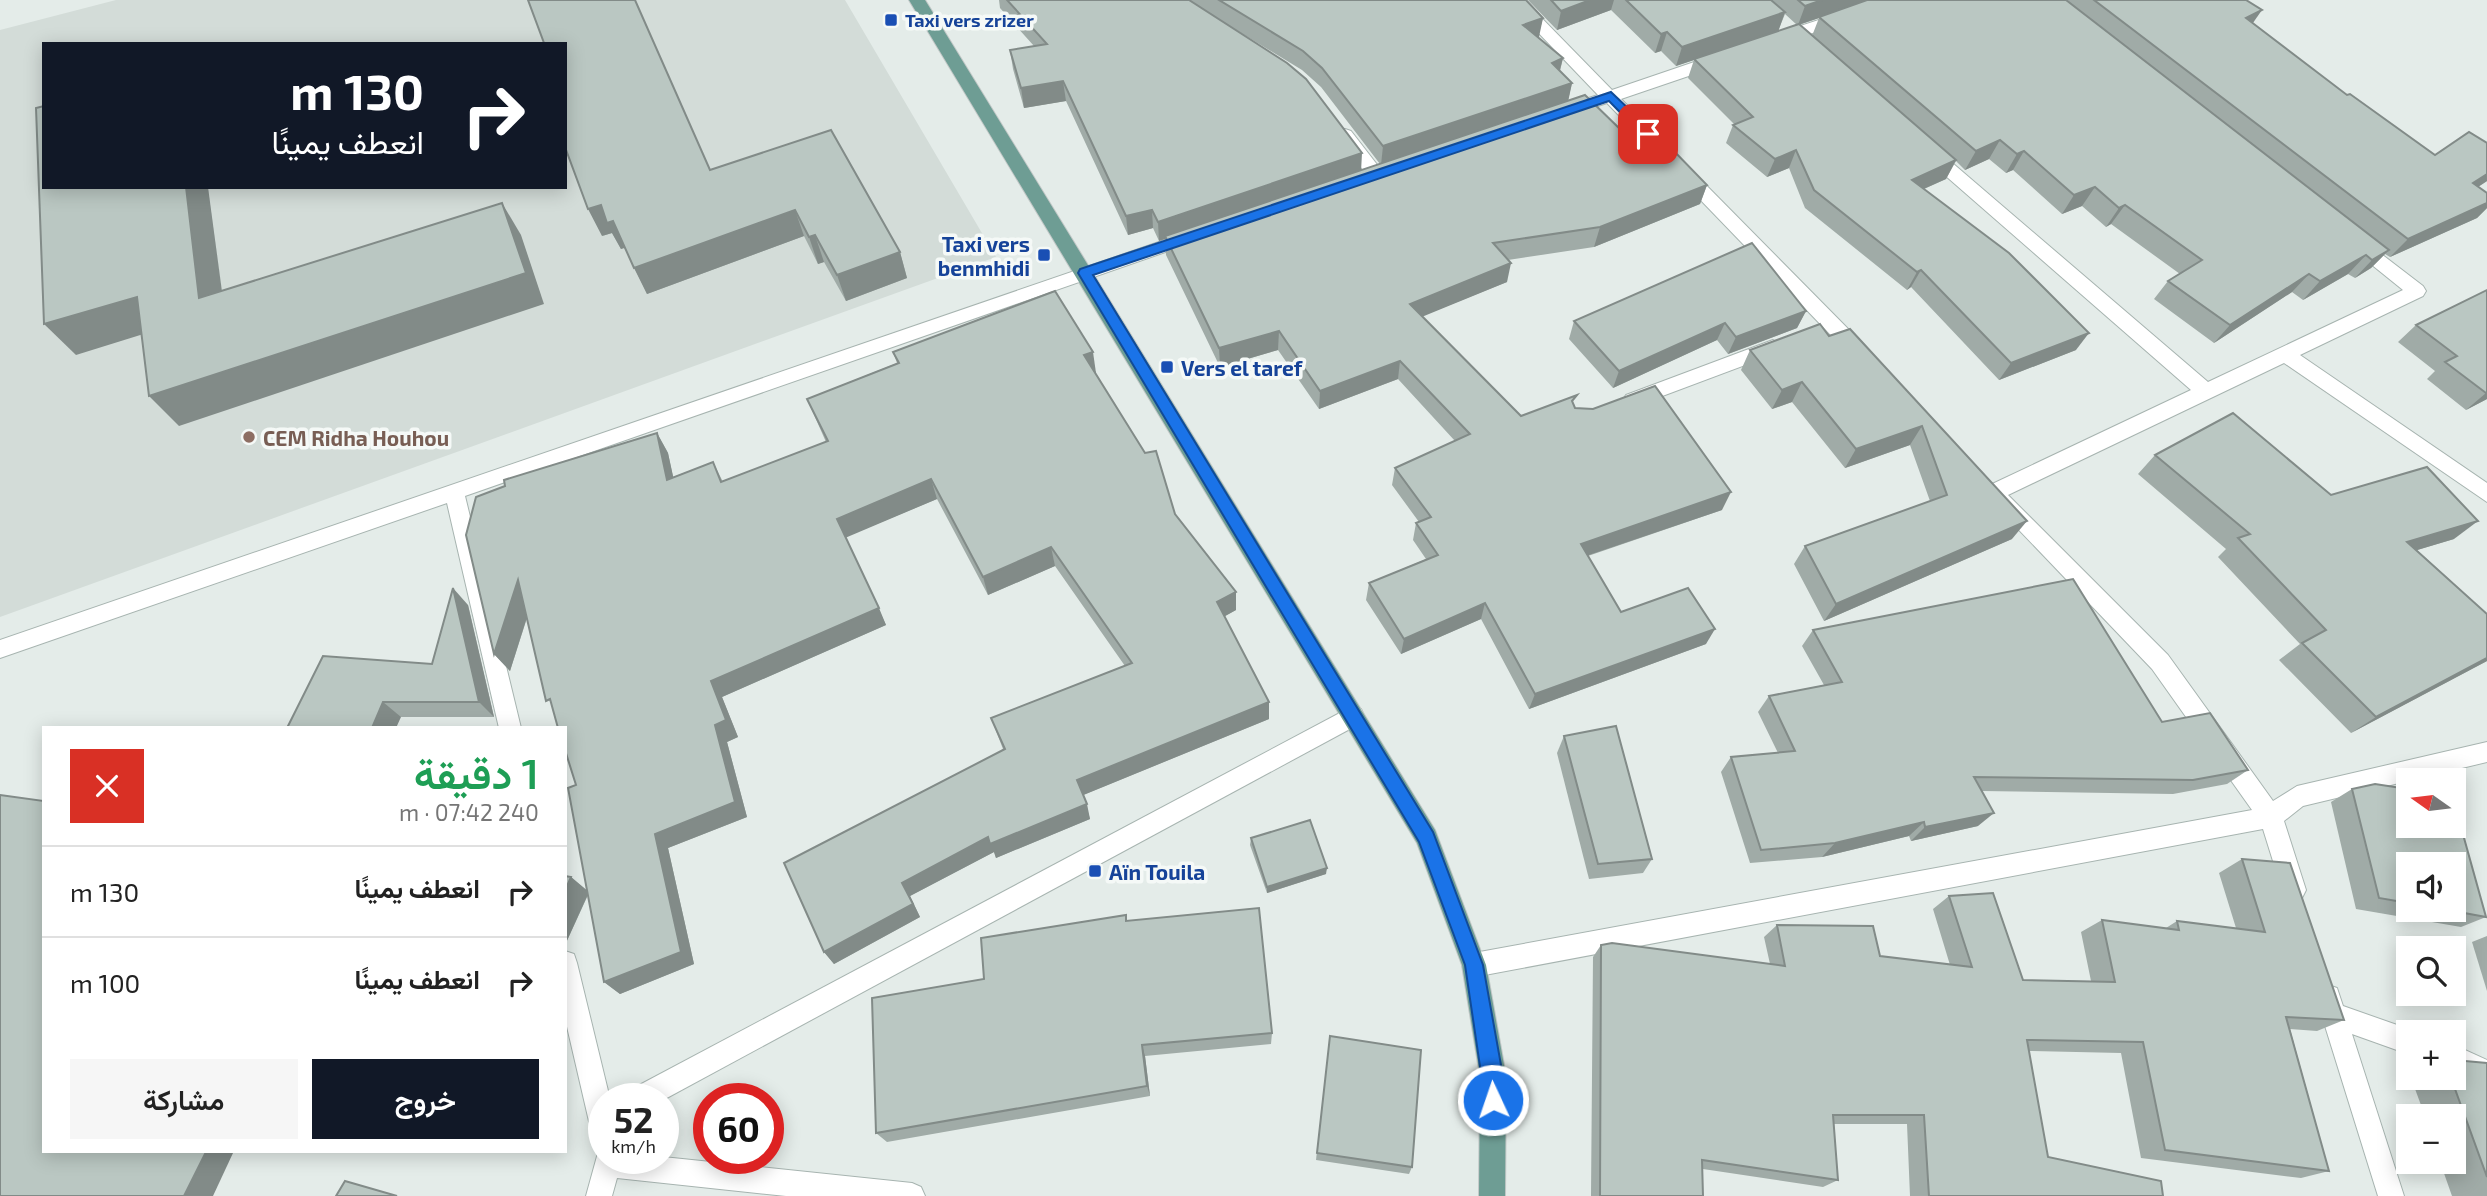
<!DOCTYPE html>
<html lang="ar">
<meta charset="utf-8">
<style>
:root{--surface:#fff;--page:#f6f6f6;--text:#222;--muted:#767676;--line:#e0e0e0;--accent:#111827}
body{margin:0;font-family:"Exo 2",Vazirmatn,sans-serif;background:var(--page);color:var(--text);direction:rtl;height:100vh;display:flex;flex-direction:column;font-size:26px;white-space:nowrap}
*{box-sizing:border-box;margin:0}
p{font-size:23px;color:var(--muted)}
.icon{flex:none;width:38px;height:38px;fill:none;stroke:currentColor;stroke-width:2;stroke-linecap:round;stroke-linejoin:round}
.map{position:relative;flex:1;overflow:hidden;direction:ltr}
.details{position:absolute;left:42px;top:726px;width:525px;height:427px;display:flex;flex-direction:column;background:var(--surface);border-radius:0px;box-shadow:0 4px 18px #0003;direction:rtl}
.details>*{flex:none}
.hud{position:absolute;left:42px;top:42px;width:525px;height:147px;border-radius:0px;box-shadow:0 4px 18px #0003;direction:rtl;background:#111827;color:#fff;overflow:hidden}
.needle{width:46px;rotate:284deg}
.buttons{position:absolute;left:2396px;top:768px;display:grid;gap:14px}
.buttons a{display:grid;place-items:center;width:70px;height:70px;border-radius:0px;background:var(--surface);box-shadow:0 4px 18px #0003;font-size:35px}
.speed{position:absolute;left:588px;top:1083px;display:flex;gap:14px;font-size:35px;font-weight:700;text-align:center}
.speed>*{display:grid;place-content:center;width:91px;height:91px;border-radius:50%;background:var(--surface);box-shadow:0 4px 18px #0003;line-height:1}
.speed small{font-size:18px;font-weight:400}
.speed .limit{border:10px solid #d22;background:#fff;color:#111}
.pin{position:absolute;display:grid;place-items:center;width:60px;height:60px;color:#fff;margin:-30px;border-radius:14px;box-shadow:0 4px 10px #0006}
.me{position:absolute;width:77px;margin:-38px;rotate:357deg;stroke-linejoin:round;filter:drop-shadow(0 0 5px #0008)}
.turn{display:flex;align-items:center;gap:24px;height:147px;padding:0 28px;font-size:32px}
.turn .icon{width:91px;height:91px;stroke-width:2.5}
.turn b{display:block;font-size:49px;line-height:60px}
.round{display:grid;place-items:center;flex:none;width:74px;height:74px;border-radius:0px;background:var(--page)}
.overview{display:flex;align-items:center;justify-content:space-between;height:119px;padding:0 28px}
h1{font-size:42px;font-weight:600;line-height:52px;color:#1e9e55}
.action{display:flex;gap:14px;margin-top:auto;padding:14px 28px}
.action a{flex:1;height:80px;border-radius:0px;background:var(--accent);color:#fff;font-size:28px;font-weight:600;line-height:80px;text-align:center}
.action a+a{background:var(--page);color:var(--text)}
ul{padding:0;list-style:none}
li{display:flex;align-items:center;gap:21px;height:91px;padding:0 28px;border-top:2px solid var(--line)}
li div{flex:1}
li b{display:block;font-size:26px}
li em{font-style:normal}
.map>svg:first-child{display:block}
.built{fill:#d3dcd8;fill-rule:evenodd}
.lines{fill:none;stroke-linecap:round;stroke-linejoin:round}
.street-casing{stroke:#a7b4b0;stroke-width:2}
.primary-casing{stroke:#c2c8c7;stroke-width:2}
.street{fill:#fff;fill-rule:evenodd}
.primary{fill:#6e9d94;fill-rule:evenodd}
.wall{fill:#a0aba7;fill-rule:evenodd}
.shaded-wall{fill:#828b88}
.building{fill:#bac7c2;stroke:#828b88;stroke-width:2}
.route{fill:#1a73e8;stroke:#114b97;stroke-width:2}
.transit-dot{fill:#1a4fb4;stroke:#f5f9f7;stroke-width:2.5}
.education-dot{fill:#8d6e63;stroke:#f5f9f7;stroke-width:2.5}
.labels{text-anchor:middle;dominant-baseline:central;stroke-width:7;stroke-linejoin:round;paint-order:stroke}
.far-transit-label{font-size:18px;font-weight:bold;fill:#164399;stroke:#f5f9f7;text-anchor:start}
.transit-label{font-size:21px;font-weight:bold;fill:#164399;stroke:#f5f9f7;text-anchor:start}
.education-label{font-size:21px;font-weight:bold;fill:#785e54;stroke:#f5f9f7;text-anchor:start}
</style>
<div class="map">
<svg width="2487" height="1196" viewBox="0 0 2487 1196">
<rect width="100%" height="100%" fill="#e4ece9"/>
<path class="built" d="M116,0H845L996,257L0,617V30ZM44,44H565V187H44Z"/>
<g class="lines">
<defs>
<g id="street">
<path d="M1507,0H1524L1612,90L1709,57H1721V65L1621,99L1865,346L1867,351L1865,356H1851L1607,103L1567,116L1561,115V107L1598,95Z"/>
<path d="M1880,0H1904L1785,43H1773L1771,39L1773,35Z"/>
<path d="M1345,129L1351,131L1382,171L1384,175L1382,179H1370L1339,139V131Z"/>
<path d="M1930,147L1936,149L2208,382L2403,290L2351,248L2348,244L2351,240H2363L2423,286L2426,291L2423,296L2300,355L2487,483V502L2284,363L2008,495L2168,655L2273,801L2297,786L2487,742V762L2303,806L2284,821L2306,890L2302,898L2294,901L2286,898L2282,890L2263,829L1474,977L1465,974L1462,965L1465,956L1474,953L2252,810L2152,669L1998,508L1996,500L1988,498L1985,492L1988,486L2191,390L1924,157L1922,153Z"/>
<path d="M1191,231L1200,237L1197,241L465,496L521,728H499L447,503L0,658V640Z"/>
<path d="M1773,340L1782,347L1780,352L1633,407L1623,400L1626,395Z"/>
<path d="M1353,706L1361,709L1364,716L1361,723L663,1100L626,1099L630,1090Z"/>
<path d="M565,951L574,954L577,963L610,1099H604V1143L595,1139L591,1130L565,1018Z"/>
<path d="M2328,985L2337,988L2343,1006L2417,1032H2408V1054L2352,1034L2404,1196H2378L2316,997L2319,988Z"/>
<path d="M2454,1045L2487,1060V1086L2454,1071Z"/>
<path d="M604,1147V1158L663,1157L912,1183L921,1187L925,1196H786L617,1178L612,1196H586L599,1149Z"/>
</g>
<path id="primary" d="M909,0H925L1435,830L1486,965L1506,1076L1505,1196H1479L1480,1076L1462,965L1417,843Z"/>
</defs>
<use href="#street" class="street-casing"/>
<use href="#primary" class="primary-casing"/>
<use href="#street" class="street"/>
<use href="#primary" class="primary"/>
</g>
<g class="wall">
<path d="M999,0H1526L1543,18L1538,37L1563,58L1560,71L1572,83L1568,100L1660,151L1707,185L1700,204L1594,247L1508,260L1507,282L1422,316L1521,416L1574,404L1575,408L1722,510L1588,556L1621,612L1706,644L1529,709L1481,619L1401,654L1366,600L1369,583L1426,559L1413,540L1416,523L1419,522L1392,485L1395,468L1455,441L1398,379L1319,409L1278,350L1220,367L1166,255L1165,239L1159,241L1153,228L1128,235L1066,101L1024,108L1013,69L1010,50L1034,46L1000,8ZM1205,11L1302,70L1321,87L1380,164L1361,170Z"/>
<path d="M1528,0H2246L2253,23L2347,95L2435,155L2487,181L2478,187L2487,193V208L2477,218L2390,257L2385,254L2371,268L2355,278L2348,274L2303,300L2292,292L2214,343L2154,299L2168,281L2180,274L2111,224L2106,227L2082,206L2062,214L2013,170L2006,173L1989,159L1965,170L1956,161L1946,179L1924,189L2076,350L1999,380L1911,287L1907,290L1805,208L1789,168L1767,177L1726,143L1733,125L1734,124L1688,78L1694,60L1676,66L1661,51L1655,53L1611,10L1557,30ZM1785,14L1797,25L1778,31ZM1819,18L1812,36L1799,25Z"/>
<path d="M710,170L900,252L907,278L846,301L824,262L818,264L804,236L647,294L625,248L621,249L612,233L602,236Z"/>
<path d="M2487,290V399L2466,410L2427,379L2435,371L2398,342L2416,325Z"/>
<path d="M1806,311L1797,328L1728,354L1717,340L1613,388L1569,339L1574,321Z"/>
<path d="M1850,329L2012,539L1824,621L1794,564L1805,546L1930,501L1910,445L1845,468L1792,402L1772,409L1741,370L1750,350L1829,336Z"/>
<path d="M893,352L1096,373H1095L1175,514L1236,592V610L1225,616L1269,719L1083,795L1090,819L996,858L994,852L910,896L920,917L834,964L824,952L1003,749L991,718L1125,666L1055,566L988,595L937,499L845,537L886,625L722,697L738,737L727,742L747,817L668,848L694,964L620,994L604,982L588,895L565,945V876L571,877L587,891L576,785L527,618L510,671L494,654L657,433L668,453L673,477L713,462L723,482L826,442L807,399L897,363Z"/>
<path d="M2155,455L2331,495L2454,539L2417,550L2487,614V661L2351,733L2279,660L2300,644L2218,557L2226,549L2138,474Z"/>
<path d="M468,605L494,717H401L287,728L432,664Z"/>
<path d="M1813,630L2162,722L2248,770L2227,784L2173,794L1982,791L1978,826L1911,841L1909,836L1822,857L1750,863L1721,772L1731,757L1778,753L1758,712L1769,696L1824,685L1802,646Z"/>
<path d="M1564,736L1652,859L1643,873L1589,879L1557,753Z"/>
<path d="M2352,789L2486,917L2461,927L2356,909L2331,802ZM2408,864L2454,910H2408Z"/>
<path d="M1251,838L1326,874L1267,893L1250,845Z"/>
<path d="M2242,859L2344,1020L2317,1031L2290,1029L2329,1171L2301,1178L2141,1158L2121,1053L2029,1051L2048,1157L2163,1196H1910L1907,1124H1834L1838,1180L1823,1187L1703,1169V1196H1591L1593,957L1601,945L1770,964L1764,937L1777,925L1880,956L1950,965L1933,909L1949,896L2023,980L2091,981L2081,932L2102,920L2166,928L2177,921L2236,928L2219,873Z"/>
<path d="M1127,921L1272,1033L1271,1044L1145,1056L1150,1096L887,1142L876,1133L984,979Z"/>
<path d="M2487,936V991L2472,942Z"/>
<path d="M1330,1036L1412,1167L1409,1174L1316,1160Z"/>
<path d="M2487,1063V1196H2452L2440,1162H2454V1116H2425L2411,1078H2454Z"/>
</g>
<g class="shaded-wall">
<path d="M1590,0H1614L1611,10L1557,30L1561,11Z"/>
<path d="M1822,0H1873L1798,25L1805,6Z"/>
<path d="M2262,10L2248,30L2246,18Z"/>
<path d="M1785,12L1778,32L1676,66L1682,47Z"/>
<path d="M1543,18L1539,37L1519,44L1523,25Z"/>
<path d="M1667,32L1661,51L1655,53L1661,34Z"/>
<path d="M1563,58L1558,77L1552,63Z"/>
<path d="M1063,81L1066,101L1024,108L1021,88Z"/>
<path d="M1572,83L1568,102L1381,165L1383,146Z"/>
<path d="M2000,140L1989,159L1965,170L1976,151Z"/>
<path d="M1796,150L1789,168L1767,177L1775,159Z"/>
<path d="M2024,151L2013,170L2006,173L2017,154Z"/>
<path d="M1362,153L1361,172L1165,236V239L1159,241L1158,222Z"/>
<path d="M1956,160L1946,179L1903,198L1912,180Z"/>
<path d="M2487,174V181L2455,202L2473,183Z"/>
<path d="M1707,185L1700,204L1594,247L1600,227Z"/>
<path d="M186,187H208L227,329L199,298Z"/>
<path d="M2095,187L2082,206L2062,214L2074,195Z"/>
<path d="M502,203L521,235L544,304L179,426L149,396Z"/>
<path d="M2487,203V208L2477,218L2390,257L2408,239Z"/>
<path d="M601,205L613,221L626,247L621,249L612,233L602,236L588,209Z"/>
<path d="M2125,205L2111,224L2106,227L2119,208Z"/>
<path d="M795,210L804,236L647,294L634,268Z"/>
<path d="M1152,210L1153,228L1128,235L1126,216Z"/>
<path d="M815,235L824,262L818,264L809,237Z"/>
<path d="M2389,250L2371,268L2355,278L2372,260Z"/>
<path d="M900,252L907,278L846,301L837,275Z"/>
<path d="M2366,255L2348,274L2303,300L2320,281Z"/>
<path d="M1511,263L1507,282L1407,323L1410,304Z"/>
<path d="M1921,270L1911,287L1907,290L1917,272Z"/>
<path d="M2309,274L2292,292L2214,343L2230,325Z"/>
<path d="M137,297L166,327L76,355L44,324Z"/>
<path d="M1806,311L1797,328L1728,354L1736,337Z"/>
<path d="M1725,323L1717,340L1613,388L1619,371Z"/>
<path d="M1279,331L1278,350L1220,367L1219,348Z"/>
<path d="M2089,333L2076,350L1999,380L2011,363Z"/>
<path d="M1093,352L1096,373L1087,376L1084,355Z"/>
<path d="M1400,361L1398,379L1319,409L1320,391Z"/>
<path d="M1802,382L1792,402L1772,409L1782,390Z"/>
<path d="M2487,392V399L2466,410L2486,393Z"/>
<path d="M1922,426L1910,445L1845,468L1856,449Z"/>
<path d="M657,433L668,453L678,499L667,480Z"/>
<path d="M931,479L937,499L845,538L837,519Z"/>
<path d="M1731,492L1722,510L1574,560L1581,544Z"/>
<path d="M2027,521L2012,539L1824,621L1836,604Z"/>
<path d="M2478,521L2454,539L2384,560L2407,542Z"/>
<path d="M1051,547L1055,566L988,595L983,577Z"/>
<path d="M518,580L533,598L510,671L494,654Z"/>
<path d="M453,588L468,605L494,717L479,702Z"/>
<path d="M1236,592V610L1218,620L1217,602Z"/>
<path d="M1485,603L1481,619L1401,654L1404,639Z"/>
<path d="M879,608L886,625L722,697L738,737L727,742L747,817L668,848L694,964L620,994L604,982L655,834L715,725L711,681Z"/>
<path d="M1715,629L1706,644L1529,709L1535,694Z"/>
<path d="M2487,658V661L2351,733L2376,717Z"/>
<path d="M383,702L401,717L396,728H372Z"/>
<path d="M1269,702V719L1081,796L1077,780Z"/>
<path d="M1087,804L1090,819L996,858L994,852L910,896L920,917L834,964L824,952L902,883L988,837Z"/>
<path d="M1994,813L1978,826L1911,841L1925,827Z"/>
<path d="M1924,822L1909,836L1822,857L1835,843Z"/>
<path d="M1327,868L1326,874L1267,893V887Z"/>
<path d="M571,877L589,892L565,945V891Z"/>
<path d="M1142,1045L1145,1056L1150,1096L1147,1086Z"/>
<path d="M206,1152H230L233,1153L213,1196H184Z"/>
</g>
<g class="building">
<path d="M528,0H635L710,170L831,130L900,252L837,275L815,235L809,237L795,210L634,268L613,221L607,223L601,205L588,209L565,147V44H543L544,43Z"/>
<path d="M1007,0H1189L1287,63L1306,79L1362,153L1158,222L1152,210L1126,216L1063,81L1021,88L1010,50L1047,44Z"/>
<path d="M1219,0H1526L1543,18L1523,25L1563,58L1552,63L1572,83L1383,146L1322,68L1303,51Z"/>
<path d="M1551,0H1590L1561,11Z"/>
<path d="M1626,0H1771L1785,12L1682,47L1667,32L1661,34Z"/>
<path d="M1798,0H1822L1805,6Z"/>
<path d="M1867,0H2066L2389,250L2372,260L2366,255L2320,281L2309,274L2230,325L2168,281L2202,260L2125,205L2119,208L2095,187L2074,195L2024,151L2017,154L2000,140L1976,151L1819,17Z"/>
<path d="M2094,0H2246L2262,10L2246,18L2347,95L2350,94L2435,155L2469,132L2487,143V174L2473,183L2487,193V203L2408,239Z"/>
<path d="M1799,24L1956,160L1912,180L2009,253L2089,333L2011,363L1921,270L1917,272L1814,190L1796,150L1775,159L1733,125L1753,117L1694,59Z"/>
<path d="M1585,95L1621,130L1633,125L1660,151L1670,147L1707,185L1600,227L1493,243L1511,263L1410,304L1521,416L1577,395L1572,401L1575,408L1593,409L1655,386L1731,492L1581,544L1621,612L1688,588L1715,629L1535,694L1485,603L1404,639L1369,583L1438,555L1416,523L1431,517L1395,468L1470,434L1400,361L1320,391L1279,331L1219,348L1165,236Z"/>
<path d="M44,106V187H186L199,298L502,203L526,273L149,396L137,297L44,324L36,108Z"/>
<path d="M1752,243L1806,311L1736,337L1725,323L1619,371L1574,321Z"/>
<path d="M2487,290V392L2486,393L2445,362L2457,356L2416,325Z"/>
<path d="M1055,291L1093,352L1084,355L1145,453L1156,451L1175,514L1236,592L1217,602L1269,702L1077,780L1087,804L990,844L988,837L902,883L913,904L824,952L784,863L1005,749L991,718L1132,663L1051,547L983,577L931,479L837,519L879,608L711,681L726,720L715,725L735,802L655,834L681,952L604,982L568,788L576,785L565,750V728H558L550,699L546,701L518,580L494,654L466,535L476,497L505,486L504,480L657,433L667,480L713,462L721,482L828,441L807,399L899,363L893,352Z"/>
<path d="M1820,324L1829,336L1850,329L2027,521L1836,604L1805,546L1947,495L1922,426L1856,449L1802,382L1782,390L1750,350Z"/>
<path d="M2233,413L2331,495L2427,467L2478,521L2407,542L2487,614V658L2376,717L2302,643L2326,630L2238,538L2250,534L2155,455Z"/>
<path d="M2073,579L2162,722L2210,713L2248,770L2193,780L1974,777L1994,813L1925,827L1924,822L1835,843L1761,850L1731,757L1795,751L1769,696L1842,682L1813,630Z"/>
<path d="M453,588L479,702H383L372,728H287L323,656L432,664Z"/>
<path d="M1616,726L1652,859L1598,864L1564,736Z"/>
<path d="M2375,784L2408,789V826H2454V802L2486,917L2448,910H2454V864H2408V903L2379,898L2352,789Z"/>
<path d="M0,795L44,801V1152H206L184,1196H0Z"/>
<path d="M1310,820L1327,868L1267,887L1251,838Z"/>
<path d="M2242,859L2290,863L2344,1020L2286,1017L2329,1171L2165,1150L2143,1042L2027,1040L2048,1157L2161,1181L2163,1196H1929L1924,1115H1833L1838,1180L1702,1160L1703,1196H1600L1601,945L1612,943L1785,966L1777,925L1873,926L1880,956L1972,967L1949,896L1993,893L2023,980L2115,982L2102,920L2179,930L2177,921L2265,932Z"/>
<path d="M565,876L571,877L565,891Z"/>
<path d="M1259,908L1272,1033L1142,1045L1147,1086L876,1133L872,998L984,979L981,938L1126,915V921Z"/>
<path d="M1330,1036L1421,1050L1412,1167L1317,1153Z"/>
<path d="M2454,1060L2487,1063V1177L2451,1078H2454Z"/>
<path d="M345,1181L397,1196H336Z"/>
</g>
<path class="route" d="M1611,92L1652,131V137H1644L1609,101L1093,275L1433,832L1483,965L1503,1076L1500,1107L1493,1110L1486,1107L1465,965L1419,842L1078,273L1080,269Z"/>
<g class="transit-dot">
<rect x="884" y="13" width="14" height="14" rx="3.5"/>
<rect x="1037" y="248" width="14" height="14" rx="3.5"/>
<rect x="1160" y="360" width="14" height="14" rx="3.5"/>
<rect x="1088" y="864" width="14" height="14" rx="3.5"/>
</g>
<circle class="education-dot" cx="249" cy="437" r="7"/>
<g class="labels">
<g class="far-transit-label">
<text x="905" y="20">Taxi vers zrizer</text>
</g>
<g class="transit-label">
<text x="1030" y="243" text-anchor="end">Taxi vers<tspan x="1030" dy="24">benmhidi</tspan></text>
<text x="1181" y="367">Vers el taref</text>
<text x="1109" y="871">Aïn Touila</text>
</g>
<g class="education-label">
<text x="263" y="437">CEM Ridha Houhou</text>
</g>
</g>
</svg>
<div class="buttons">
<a><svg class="needle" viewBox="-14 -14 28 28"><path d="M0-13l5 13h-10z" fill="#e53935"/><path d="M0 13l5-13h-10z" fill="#767676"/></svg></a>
<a><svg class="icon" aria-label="sound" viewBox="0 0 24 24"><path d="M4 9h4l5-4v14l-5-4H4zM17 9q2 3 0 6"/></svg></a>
<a><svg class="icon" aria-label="search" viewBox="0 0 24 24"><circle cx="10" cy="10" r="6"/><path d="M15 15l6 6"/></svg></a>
<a>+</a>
<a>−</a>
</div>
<div class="speed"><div>52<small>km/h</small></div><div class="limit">60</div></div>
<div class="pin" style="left:1648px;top:134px;background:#d93025"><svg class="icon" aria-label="arrive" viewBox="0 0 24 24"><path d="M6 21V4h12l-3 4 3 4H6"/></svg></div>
<svg class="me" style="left:1493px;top:1100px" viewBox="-20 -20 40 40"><circle r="17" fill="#1a73e8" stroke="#fff" stroke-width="3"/><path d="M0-11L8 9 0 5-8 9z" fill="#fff"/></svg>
<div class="hud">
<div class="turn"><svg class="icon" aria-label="right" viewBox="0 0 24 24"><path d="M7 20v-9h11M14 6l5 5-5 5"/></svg><div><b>130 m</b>انعطف يمينًا</div></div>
</div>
<section class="details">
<div class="overview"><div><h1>1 دقيقة</h1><p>240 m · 07:42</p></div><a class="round" style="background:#d93025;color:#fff"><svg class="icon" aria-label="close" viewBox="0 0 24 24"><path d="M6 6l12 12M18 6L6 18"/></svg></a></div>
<ul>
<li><svg class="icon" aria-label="right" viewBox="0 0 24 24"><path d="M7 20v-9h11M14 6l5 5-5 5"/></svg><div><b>انعطف يمينًا</b></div><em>130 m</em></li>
<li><svg class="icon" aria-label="right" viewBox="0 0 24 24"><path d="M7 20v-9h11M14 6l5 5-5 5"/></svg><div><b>انعطف يمينًا</b></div><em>100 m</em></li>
</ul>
<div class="action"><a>خروج</a><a>مشاركة</a></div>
</section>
</div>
